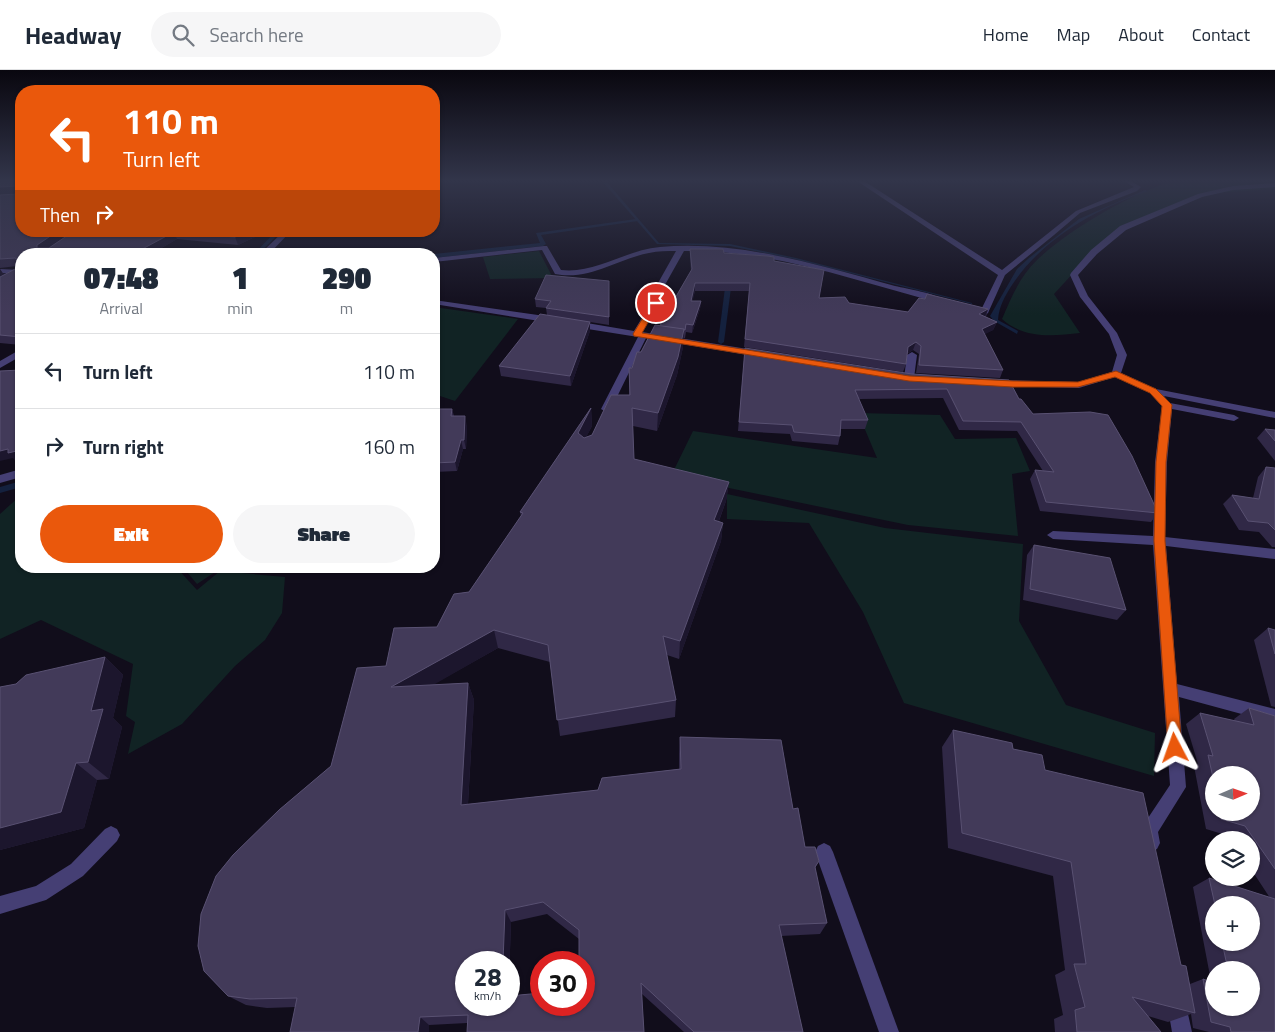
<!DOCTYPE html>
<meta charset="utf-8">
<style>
:root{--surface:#fff;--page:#f6f6f7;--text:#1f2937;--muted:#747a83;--line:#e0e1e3;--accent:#ea580c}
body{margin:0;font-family:"Titillium Web",sans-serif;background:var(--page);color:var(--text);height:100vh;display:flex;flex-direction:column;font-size:19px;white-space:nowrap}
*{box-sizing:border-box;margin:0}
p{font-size:16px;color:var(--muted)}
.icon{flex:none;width:28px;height:28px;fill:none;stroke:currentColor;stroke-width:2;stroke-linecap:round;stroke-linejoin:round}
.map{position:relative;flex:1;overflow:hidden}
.details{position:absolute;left:15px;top:178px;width:425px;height:325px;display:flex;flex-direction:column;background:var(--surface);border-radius:20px;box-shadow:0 1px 4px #0004}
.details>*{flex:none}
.guide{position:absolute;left:15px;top:15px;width:425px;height:152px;border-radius:20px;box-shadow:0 1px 4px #0004;background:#ea580c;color:#fff;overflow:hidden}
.needle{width:32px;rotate:88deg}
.controls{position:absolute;left:1205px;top:696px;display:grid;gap:10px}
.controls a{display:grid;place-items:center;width:55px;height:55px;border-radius:50%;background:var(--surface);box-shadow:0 1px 4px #0004;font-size:25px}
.speed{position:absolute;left:455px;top:881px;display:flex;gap:10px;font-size:25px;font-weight:700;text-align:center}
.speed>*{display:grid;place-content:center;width:65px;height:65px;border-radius:50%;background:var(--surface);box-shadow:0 1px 4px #0004;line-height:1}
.speed small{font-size:12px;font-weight:400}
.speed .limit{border:8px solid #d22;background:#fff;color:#111}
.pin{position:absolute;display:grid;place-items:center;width:42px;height:42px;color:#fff;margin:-21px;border:2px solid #fff;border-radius:50%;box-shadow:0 1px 5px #0007}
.me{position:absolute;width:55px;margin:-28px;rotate:356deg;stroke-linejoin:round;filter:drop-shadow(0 0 4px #0008)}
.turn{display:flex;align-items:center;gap:18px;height:105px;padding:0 25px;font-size:22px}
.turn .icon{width:65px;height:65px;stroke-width:2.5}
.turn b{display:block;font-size:35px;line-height:42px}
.then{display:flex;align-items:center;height:48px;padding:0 25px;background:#0003;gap:10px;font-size:19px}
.eta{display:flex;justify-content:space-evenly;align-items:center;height:85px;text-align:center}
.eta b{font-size:30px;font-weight:800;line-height:35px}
.cta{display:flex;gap:10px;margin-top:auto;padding:10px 25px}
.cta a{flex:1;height:58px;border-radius:30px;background:var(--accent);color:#fff;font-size:20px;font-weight:800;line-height:58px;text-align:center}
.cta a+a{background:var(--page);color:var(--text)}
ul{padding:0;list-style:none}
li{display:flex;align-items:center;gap:15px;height:75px;padding:0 25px;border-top:1px solid var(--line)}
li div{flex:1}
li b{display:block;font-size:19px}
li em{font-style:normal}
header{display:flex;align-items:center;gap:30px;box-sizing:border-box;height:70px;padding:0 25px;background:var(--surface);border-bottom:1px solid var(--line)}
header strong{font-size:24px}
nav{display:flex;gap:28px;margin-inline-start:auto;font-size:18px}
.search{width:350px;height:45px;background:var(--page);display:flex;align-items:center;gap:12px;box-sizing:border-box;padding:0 18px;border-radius:28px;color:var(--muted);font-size:19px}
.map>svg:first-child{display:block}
.green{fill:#112324}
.water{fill:#14213e}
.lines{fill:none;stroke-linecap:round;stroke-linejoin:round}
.stream{fill:#14213e;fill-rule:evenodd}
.minor{fill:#453f74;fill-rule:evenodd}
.wall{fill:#302846;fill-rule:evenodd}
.shaded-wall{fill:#1c162d}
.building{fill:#423a59;stroke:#595172;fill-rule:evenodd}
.route{fill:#ea580c;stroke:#983908}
</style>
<header>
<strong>Headway</strong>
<div class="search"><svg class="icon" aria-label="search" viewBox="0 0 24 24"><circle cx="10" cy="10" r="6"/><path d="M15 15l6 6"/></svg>Search here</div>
<nav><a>Home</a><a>Map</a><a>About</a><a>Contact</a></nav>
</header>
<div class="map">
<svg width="1275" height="962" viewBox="0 0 1275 962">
<rect width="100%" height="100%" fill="#110d1b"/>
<g class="green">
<path d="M1175,111H1275V119L1213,123L1150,147L1099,175L1054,224L1080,263C1053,266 1024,269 1002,249C1011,228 1020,206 1037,190C1067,161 1134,121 1175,111Z"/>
<path d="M539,181L553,208L490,209L483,187Z"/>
<path d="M434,237L518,249L455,331L434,324Z"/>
<path d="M858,343L940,345L955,369L1016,368L1030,401L1012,404L1018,466L908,455L671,406L693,361L877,388Z"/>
<path d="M727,424L885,458L1023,474L1019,551L1066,635L1155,663L1154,706L904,633L863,542L809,453L727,449Z"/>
<path d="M21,425V496H175L197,520L220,501L285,507L282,543L265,570L235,596L182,654L128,684L135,652L126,646L133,594L41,550L0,569V444Z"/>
<path d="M182,496H224L197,514Z"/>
</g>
<g class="water">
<path d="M602,111H606L659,173L730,174L796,188L972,233V234L794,189L730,176L657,174Z"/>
<path d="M1145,120L1148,121C1096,139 1043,168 1012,215C1005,226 999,236 998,250L1018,261L1017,264L994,251L990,246L1017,199L1029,188L1079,149Z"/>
</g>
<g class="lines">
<g class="stream">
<path d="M636,149H638V151L541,165L546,174L543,176L434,188V184L540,173L536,163Z"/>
<path d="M276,161H281L259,184H254Z"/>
<path d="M729,208L732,210L724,272L721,274L718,272L726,210Z"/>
<path d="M21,411V417L0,423V417Z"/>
</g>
<g class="minor">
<path d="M857,111H864L1002,200L1076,141L1134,117L1124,111H1131L1141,117L1137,121L1080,143L1054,165L1005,205L988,243L984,246L969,240L973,237L981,240L998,205Z"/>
<path d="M1275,113V117L1233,120L1202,127L1126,160L1097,184L1078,205L1088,226L1117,263L1127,285L1121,303L1156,319L1275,342V348L1164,326L1170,333L1234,345L1239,348L1234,351L1172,339L1167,392L1165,467L1275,479V489L1166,476L1177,614L1275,639V653L1179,627L1186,717L1158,762L1160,773L1157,779L1151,782L1145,779L1140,760L1170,715L1153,475L1053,469L1047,465L1053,461L1153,466L1155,392L1162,336L1150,323L1115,307L1079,318L995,316L990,313L995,310L1078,312L1112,302L1117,285L1109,264L1080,227L1070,205L1071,203L1091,180L1120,156L1198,124L1233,116Z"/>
<path d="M284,161H291L269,184H260Z"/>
<path d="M544,176H547L561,200C596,204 625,180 660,177C739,170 819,195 895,216C908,219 935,223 945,231L941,233C857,212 772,179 684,181L661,222L659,233L642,262L760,281L765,284L760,287L646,268L611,339L606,342L601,339L638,267L575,257L571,254L575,251L634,261L651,233L653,222L676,181C667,181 658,181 649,183C617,189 589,211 555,204L542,180L434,192V188Z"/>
<path d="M0,199L21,200V204L0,203Z"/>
<path d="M434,230L552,247L556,250L552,253L434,234Z"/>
<path d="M21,279V286L0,298V291Z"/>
<path d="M912,282L917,285L914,308L909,311L904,308L907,285Z"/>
<path d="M21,399V407L0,413V405Z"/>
<path d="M111,756L117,759L120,765L117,771L83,806L46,830L0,844V826L36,816L71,794L105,759Z"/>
<path d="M824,773L830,776L833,782L899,962H879L815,782L818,776Z"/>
<path d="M1177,923L1184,926L1192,962H1172L1167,933L1170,926Z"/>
</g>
</g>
<g class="wall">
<path d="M0,111L21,161H265L259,165L238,175L177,169L151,184H21V275L0,273V199L4,205L17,198V196L0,198Z"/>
<path d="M690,179H723L724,183L767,186L774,187V191L824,200L819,228L845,227L849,233L908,242L919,228L925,229L927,224L988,239L986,247L997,252L993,260L984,264L1003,300L1000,308L916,303L919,284L913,280L907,284L906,294L903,302L744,277L749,221H695L692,231H701L700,239L692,263L686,262L685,268H683V277L677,305L657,361L633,356L634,389L729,412L726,431L719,451L723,453L721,471L679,589L667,585L676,630L675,647L560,666L550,592L498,578L432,615L468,613L474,630L468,734L598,720L602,708L679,699V683L680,667L781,670L793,739L798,738L805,777H815L819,791L815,798L827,853L820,864L781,866L803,962H684L642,924L644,962H467V953L429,955V962H290L296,937L267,938L246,935L228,926L204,901L198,876L201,844L216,806L233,785L279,740L331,696L357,598L386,596L394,558L437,557L454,524L469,522L521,446L520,442L591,338L592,356L586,367L592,365L611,325H629V298H632L637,282H641L655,255L660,256L662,253L661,251V243L668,230H674L691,201L690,187ZM547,844L579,869V892H584V935H541V923L509,926V935H466V892H509V909L511,852Z"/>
<path d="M609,211V255L590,252V261L571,316L501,306L499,296L547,245L546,238L536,237L535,229Z"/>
<path d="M745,278L1019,329L1033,344L1158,443L1151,452L1040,441L1030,409L1035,400L1043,401L1017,361L959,360L943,328L859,329L868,350L865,359H841L840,366L838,375L792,371L790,364L738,361Z"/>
<path d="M434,339H452L454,346L467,356L466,379H463L457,401L434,402Z"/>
<path d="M1265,359L1275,360V391L1257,368Z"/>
<path d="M1266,397L1275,398V477H1272L1259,462L1239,460L1223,434L1232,425L1253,428L1258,407Z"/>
<path d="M1034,475L1126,540L1117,550L1023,530L1027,485Z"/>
<path d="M1268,558L1275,560V637L1271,636L1254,570Z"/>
<path d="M105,587L123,605L113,648L122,657L109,709L97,710L84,758L0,780V617L16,614Z"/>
<path d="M1249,638L1275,646V962H1209L1193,958L1191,944L1168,952L1148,946L1161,962H1055L1054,949L1063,945L1055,905L1065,900L1053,806L948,778L942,677L953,660L1013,679L1045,700L1181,895L1190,914L1203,909L1211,911L1193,817L1209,808L1270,828L1251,799V770H1232L1229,766L1206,759L1194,696L1198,694L1186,654L1200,643L1235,651L1234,649ZM1214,705L1251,742H1214ZM1214,835H1251V872H1214ZM1214,900H1251L1214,938Z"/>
</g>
<g class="shaded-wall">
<path d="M17,116L21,123L0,125V117Z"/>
<path d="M58,161H74L42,182L37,178V175Z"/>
<path d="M248,161H265L259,165L238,175L235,167Z"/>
<path d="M174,162L177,169L151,184H133Z"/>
<path d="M0,199L4,205L0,208Z"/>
<path d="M695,213V221L691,239V231Z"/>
<path d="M701,231L700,239L692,263L693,255Z"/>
<path d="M988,239L985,247L979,244Z"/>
<path d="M590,252V261L571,316L570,306Z"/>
<path d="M997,252L993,260L978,268L982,259Z"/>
<path d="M684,259L683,277L677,305L657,361L658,343Z"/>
<path d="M916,272L913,280L905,285L908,277Z"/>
<path d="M591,338L592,356L579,381L578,363Z"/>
<path d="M465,346L467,356L466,379L464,370Z"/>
<path d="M461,370L463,379L457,401L455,392Z"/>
<path d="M8,379L21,380V391L16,392L13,388L0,391V381Z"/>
<path d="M729,412L726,431L712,469L714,450Z"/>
<path d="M723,453L721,471L679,589L680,571Z"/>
<path d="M494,560L498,578L400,634L391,617Z"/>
<path d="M105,587L123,605L113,648L122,657L109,709L88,692L91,641Z"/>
<path d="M468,613L474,630L467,749L461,735Z"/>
<path d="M76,693L97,710L84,758L0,780V758Z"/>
<path d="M505,840L511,852L509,909V892H503Z"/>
<path d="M420,947L429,955V962H418Z"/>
</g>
<g class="building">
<path d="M0,111H21V161H58L37,175V178H49L74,161H248L235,167L174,162L133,184H21V267L0,265V207L17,198L18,190L15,188L0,189V125L17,124L19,122L17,116L0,117Z"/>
<path d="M690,179H723L724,183L767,186L774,187V191L824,200L819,228L845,227L849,233L908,242L919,228L925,229L927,224L988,239L979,244L997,252L982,259L1003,300L919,295L921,276L916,272L908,277L906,294L745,269L750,213H695L691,231H701L693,255L686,254L685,260L660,256L664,248L661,243L668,230H674L692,199Z"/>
<path d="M546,205L609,211V247L546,238L551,231L535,229Z"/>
<path d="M540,244L590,252L570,306L499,296Z"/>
<path d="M655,255L684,259L678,287L658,343L632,338L634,389L729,412L714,450L723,453L680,571L663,566L676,630L557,650L548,575L494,560L391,617L468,613L461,735L598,720L602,708L681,699L680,667L781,670L793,739L798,738L805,777H815L819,791L815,797L827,853L779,855L803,962H694L641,913L644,962H467L468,945L420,947L418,962H290L297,928L250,929L228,926L204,901L198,876L201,844L216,806L233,785L279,740L331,696L357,598L386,596L394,558L437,557L454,524L469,522L523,443L520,442L591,338L578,363L584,368L592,365L611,325H630L629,298H632L637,282H641ZM543,832L579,860V892H584V935H541V923L509,926V935H466V892H503L505,840Z"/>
<path d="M745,278L912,304L1009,310L1019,329H1021L1033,344L1090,342L1108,345L1132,386L1158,443L1046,432L1035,400L1054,402L1021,352L963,351L947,319L855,320L868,350H841L840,366L794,362L792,355L739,352Z"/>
<path d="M21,300V380L8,383V379L0,381V301Z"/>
<path d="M434,339H452L451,346H465L464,370H461L455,392L434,393Z"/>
<path d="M1265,359L1275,360V371Z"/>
<path d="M1266,397L1275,398V460L1268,453L1248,451L1232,425L1259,429Z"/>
<path d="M1034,475L1110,488L1126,540L1030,519Z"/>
<path d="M1268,558L1275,560V584Z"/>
<path d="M105,587L91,641L103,639L88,692L76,693L61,742L0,758V617L16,614L26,605Z"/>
<path d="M1249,638L1275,646V799L1245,756L1221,749L1220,742H1251V705H1214V712L1208,685L1213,686L1200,643L1254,655Z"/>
<path d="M953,660L1012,673L1013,679L1042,685L1045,700L1143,723L1181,895L1186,896L1195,943L1132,927L1161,962H1077L1075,940L1085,937L1074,894H1086L1071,792L962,763Z"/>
<path d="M1209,808L1275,829V962H1231L1230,957L1211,952L1203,909L1214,913V938H1251V900H1228L1222,872H1251V835H1215Z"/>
</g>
<linearGradient id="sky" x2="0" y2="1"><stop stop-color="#09070f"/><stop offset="0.45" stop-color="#32354a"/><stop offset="1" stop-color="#32354a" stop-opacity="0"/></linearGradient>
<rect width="1275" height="245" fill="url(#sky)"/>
<path class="route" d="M656,231L659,233L642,263L909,306L1013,311L1078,312L1116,301L1156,319L1172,335L1166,392L1165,471L1182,678L1180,683L1175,685L1170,683L1168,678L1154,471L1156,392L1162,336L1150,323L1115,307L1078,317H1013L909,311L634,266L633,264L652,233Z"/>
</svg>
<div class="controls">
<a><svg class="needle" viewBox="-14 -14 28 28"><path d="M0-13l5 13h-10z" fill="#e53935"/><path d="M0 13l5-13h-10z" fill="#747a83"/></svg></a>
<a><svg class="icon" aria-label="layers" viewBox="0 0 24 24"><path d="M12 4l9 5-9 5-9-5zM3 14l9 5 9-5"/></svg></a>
<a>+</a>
<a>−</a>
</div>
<div class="speed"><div>28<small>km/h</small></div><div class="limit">30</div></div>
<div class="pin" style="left:656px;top:233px;background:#d93025"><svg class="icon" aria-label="arrive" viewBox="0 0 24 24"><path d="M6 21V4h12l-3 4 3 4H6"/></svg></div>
<svg class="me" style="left:1175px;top:678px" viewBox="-20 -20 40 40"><path d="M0-17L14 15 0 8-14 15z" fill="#ea580c" stroke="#fff" stroke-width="4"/></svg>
<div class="guide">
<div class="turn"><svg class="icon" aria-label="left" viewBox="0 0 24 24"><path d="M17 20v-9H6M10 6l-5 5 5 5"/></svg><div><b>110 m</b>Turn left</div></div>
<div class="then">Then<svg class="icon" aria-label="right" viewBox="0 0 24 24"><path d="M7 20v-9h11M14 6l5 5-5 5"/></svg></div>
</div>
<section class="details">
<div class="eta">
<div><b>07:48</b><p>Arrival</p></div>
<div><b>1</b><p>min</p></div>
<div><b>290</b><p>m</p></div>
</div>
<ul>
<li><svg class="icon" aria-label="left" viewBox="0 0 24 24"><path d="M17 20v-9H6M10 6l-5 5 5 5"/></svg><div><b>Turn left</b></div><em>110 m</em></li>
<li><svg class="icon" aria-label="right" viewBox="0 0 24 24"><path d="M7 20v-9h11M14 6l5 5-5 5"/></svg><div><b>Turn right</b></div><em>160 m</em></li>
</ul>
<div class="cta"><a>Exit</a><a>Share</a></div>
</section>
</div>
